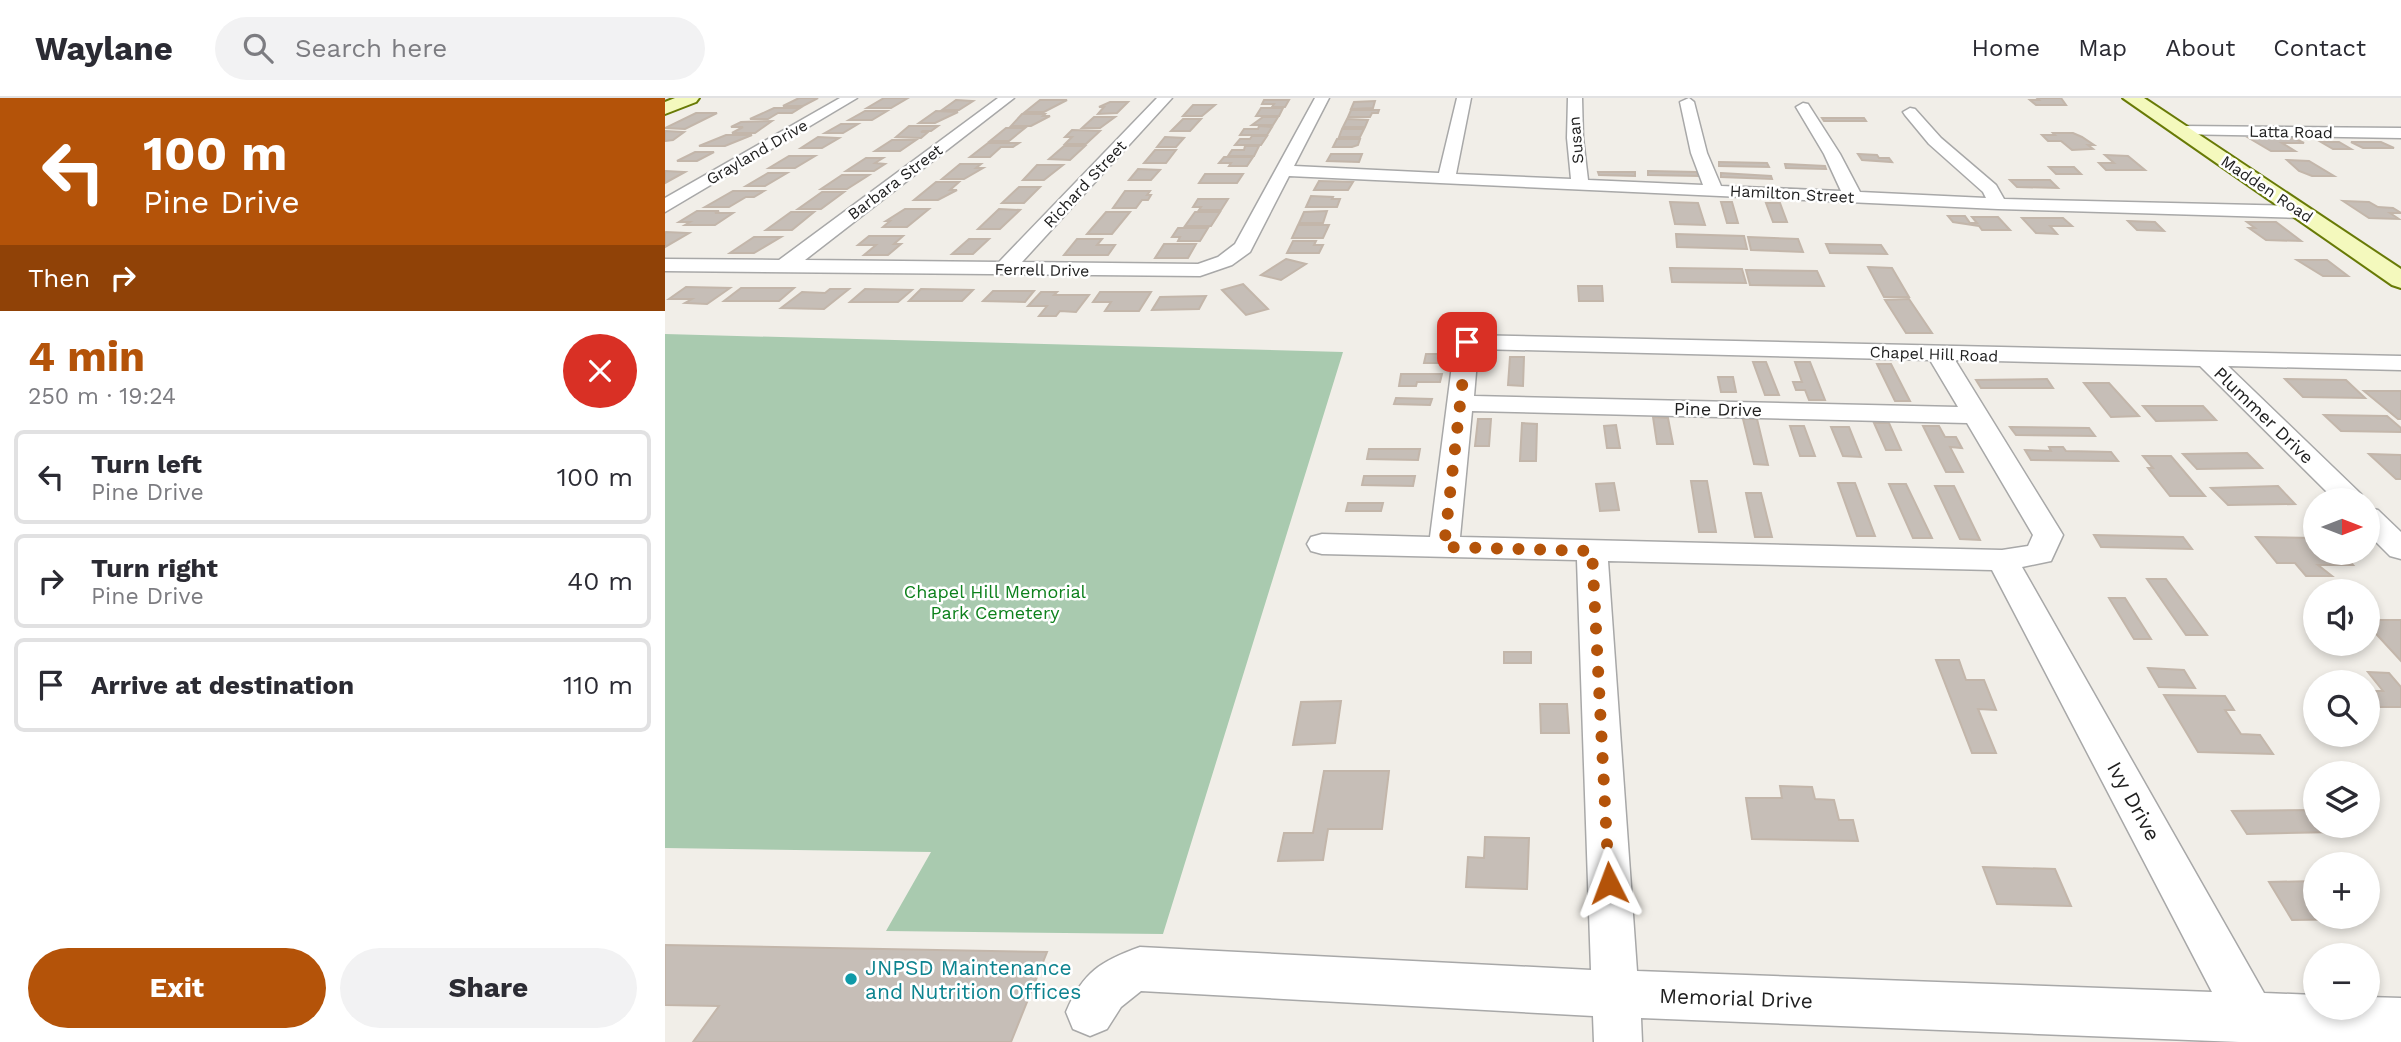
<!DOCTYPE html>
<meta charset="utf-8">
<style>
:root{--surface:#fff;--page:#f2f2f3;--text:#2b2b33;--muted:#7c7c81;--line:#e1e1e2;--accent:#b45309}
body{margin:0;font-family:"Work Sans",sans-serif;background:var(--page);color:var(--text);height:100vh;display:flex;flex-direction:column;font-size:26px;white-space:nowrap}
*{box-sizing:border-box;margin:0}
p{font-size:23px;color:var(--muted)}
.icon{flex:none;width:38px;height:38px;fill:none;stroke:currentColor;stroke-width:2;stroke-linecap:round;stroke-linejoin:round}
.map{position:relative;flex:1;overflow:hidden}
.sheet{display:flex;flex-direction:column;background:var(--surface);width:665px}
.sheet>*{flex:none}
.hud{background:#b45309;color:#fff;overflow:hidden}
.needle{width:46px;rotate:90deg}
.buttons{position:absolute;left:1638px;top:390px;display:grid;gap:14px}
.buttons a{display:grid;place-items:center;width:77px;height:77px;border-radius:50%;background:var(--surface);box-shadow:0 4px 10px #0003;font-size:35px}
.pin{position:absolute;display:grid;place-items:center;width:60px;height:60px;color:#fff;margin:-30px;border-radius:14px;box-shadow:0 4px 10px #0006}
.me{position:absolute;width:77px;margin:-38px;rotate:357deg;stroke-linejoin:round;filter:drop-shadow(0 0 5px #0008)}
.turn{display:flex;align-items:center;gap:24px;height:147px;padding:0 28px;font-size:32px}
.turn .icon{width:91px;height:91px;stroke-width:2.5}
.turn b{display:block;font-size:49px;line-height:60px}
.then{display:flex;align-items:center;height:66px;padding:0 28px;background:#0003;gap:14px;font-size:26px}
.round{display:grid;place-items:center;flex:none;width:74px;height:74px;border-radius:37px;background:var(--page)}
.head{display:flex;align-items:center;justify-content:space-between;height:119px;padding:0 28px}
h1{font-size:42px;font-weight:700;line-height:52px;color:var(--accent)}
.cta{display:flex;gap:14px;margin-top:auto;padding:14px 28px}
.cta a{flex:1;height:80px;border-radius:42px;background:var(--accent);color:#fff;font-size:28px;font-weight:700;line-height:80px;text-align:center}
.cta a+a{background:var(--page);color:var(--text)}
ul{padding:0;list-style:none}
li{display:flex;align-items:center;gap:21px;height:94px;margin:0 14px 10px;padding:0 14px;border:4px solid var(--line);border-radius:10px}
li div{flex:1}
li b{display:block;font-size:26px}
li em{font-style:normal}
header{display:flex;align-items:center;gap:42px;box-sizing:border-box;height:98px;padding:0 35px;background:var(--surface);border-bottom:2px solid var(--line)}
header strong{font-size:33px}
nav{display:flex;gap:38px;margin-inline-start:auto;font-size:24px}
.search{width:490px;height:63px;background:var(--page);display:flex;align-items:center;gap:18px;box-sizing:border-box;padding:0 24px;border-radius:38px;color:var(--muted);font-size:26px}
main{display:flex;flex:1;min-height:0}
.map>svg:first-child{display:block}
.cemetery{fill:#a9caaf}
.building{fill:#c6beb7;stroke:#c3b6aa;stroke-width:2}
.lines{fill:none;stroke-linecap:round;stroke-linejoin:round}
.street-casing{stroke:#a8a8a8;stroke-width:3}
.secondary-casing{stroke:#687a06;stroke-width:4}
.street{fill:#fff;fill-rule:evenodd}
.secondary{fill:#f4f9bd;fill-rule:evenodd}
.route{stroke:#b45309;stroke-width:12;stroke-dasharray:0 21.6}
.culture-dot{fill:#0f9aa8;stroke:#fff;stroke-width:2.5}
.labels{text-anchor:middle;dominant-baseline:central;stroke-width:5;stroke-linejoin:round;paint-order:stroke}
.far-street-label{font-size:16px;fill:#212121;stroke:#fff}
.street-label{font-size:18px;fill:#212121;stroke:#fff}
.park-label{font-size:18px;fill:#0d811c;stroke:#fff}
.near-street-label{font-size:21px;fill:#212121;stroke:#fff}
.near-culture-label{font-size:21px;fill:#0d838f;stroke:#fff;text-anchor:start}
</style>
<header>
<strong>Waylane</strong>
<div class="search"><svg class="icon" aria-label="search" viewBox="0 0 24 24"><circle cx="10" cy="10" r="6"/><path d="M15 15l6 6"/></svg>Search here</div>
<nav><a>Home</a><a>Map</a><a>About</a><a>Contact</a></nav>
</header>
<main>
<section class="sheet">
<div class="hud">
<div class="turn"><svg class="icon" aria-label="left" viewBox="0 0 24 24"><path d="M17 20v-9H6M10 6l-5 5 5 5"/></svg><div><b>100 m</b>Pine Drive</div></div>
<div class="then">Then<svg class="icon" aria-label="right" viewBox="0 0 24 24"><path d="M7 20v-9h11M14 6l5 5-5 5"/></svg></div>
</div>
<div class="head"><div><h1>4 min</h1><p>250 m · 19:24</p></div><a class="round" style="background:#d93025;color:#fff"><svg class="icon" aria-label="close" viewBox="0 0 24 24"><path d="M6 6l12 12M18 6L6 18"/></svg></a></div>
<ul>
<li><svg class="icon" aria-label="left" viewBox="0 0 24 24"><path d="M17 20v-9H6M10 6l-5 5 5 5"/></svg><div><b>Turn left</b><p>Pine Drive</p></div><em>100 m</em></li>
<li><svg class="icon" aria-label="right" viewBox="0 0 24 24"><path d="M7 20v-9h11M14 6l5 5-5 5"/></svg><div><b>Turn right</b><p>Pine Drive</p></div><em>40 m</em></li>
<li><svg class="icon" aria-label="arrive" viewBox="0 0 24 24"><path d="M6 21V4h12l-3 4 3 4H6"/></svg><div><b>Arrive at destination</b></div><em>110 m</em></li>
</ul>
<div class="cta"><a>Exit</a><a>Share</a></div>
</section>
<div class="map">
<svg width="1736" height="944" viewBox="0 0 1736 944">
<rect width="100%" height="100%" fill="#f1eee8"/>
<path class="cemetery" d="M0,236L678,254L498,836L221,833L266,754L0,750Z"/>
<g class="building">
<path d="M134,0H153L138,8H118Z"/>
<path d="M219,0H243L226,10H202Z"/>
<path d="M1372,0H1396L1401,7H1371L1365,2H1374Z"/>
<path d="M291,2L308,3L294,12H277Z"/>
<path d="M375,2H402L379,14H360Z"/>
<path d="M599,2H624L620,9H607L609,6H597Z"/>
<path d="M710,3L708,10L686,11L689,4Z"/>
<path d="M445,4H463L452,15L433,16L439,9H434Z"/>
<path d="M528,7H550L537,18H518Z"/>
<path d="M109,10H135L127,15H113L103,21H85Z"/>
<path d="M596,10H618L614,18H591Z"/>
<path d="M686,12H714L713,15H707L705,19H683Z"/>
<path d="M200,13H222L207,22H184Z"/>
<path d="M271,13L293,14L270,25H254Z"/>
<path d="M31,15H52L20,31L0,30Z"/>
<path d="M357,16H380L378,18H385L366,28H346Z"/>
<path d="M429,19H450L435,30H417Z"/>
<path d="M598,19H613L608,27H587Z"/>
<path d="M1157,20H1199L1201,23H1159Z"/>
<path d="M518,21H536L525,33H506Z"/>
<path d="M682,21L703,22L700,29H678Z"/>
<path d="M107,23L90,35H67L78,29H66L76,24Z"/>
<path d="M176,26H193L178,35H160Z"/>
<path d="M244,28H273L266,33H258L256,34H263L256,40L231,39Z"/>
<path d="M594,28L607,29L602,37H575L579,31H593Z"/>
<path d="M341,30H360L344,43H325Z"/>
<path d="M677,31H699L695,39H674Z"/>
<path d="M407,32L435,33L421,46H400L407,39H400Z"/>
<path d="M0,33L19,34L8,42L0,43Z"/>
<path d="M1388,35H1408L1417,39L1429,47H1423L1428,51L1407,52L1396,43H1383L1377,37H1390Z"/>
<path d="M61,37H87L60,48H34Z"/>
<path d="M587,38H602L596,47H570L575,41H585Z"/>
<path d="M153,39L174,40L157,50H136Z"/>
<path d="M500,39L519,40L511,49H492Z"/>
<path d="M1584,40H1629L1639,45H1617L1630,53H1606Z"/>
<path d="M672,41H695L693,47L687,49H668Z"/>
<path d="M227,42H251L235,53H210Z"/>
<path d="M1656,44H1674L1686,51H1668Z"/>
<path d="M1686,44H1716L1729,50H1698Z"/>
<path d="M323,45H354L348,49H336L325,59H305Z"/>
<path d="M399,48H420L405,62L384,61Z"/>
<path d="M580,48H594L589,58H563L567,52H579Z"/>
<path d="M490,52H511L501,65H479Z"/>
<path d="M30,54H49L32,63H12Z"/>
<path d="M666,56H697L694,64L662,63Z"/>
<path d="M1193,56L1212,57L1214,60H1224L1227,64L1197,62Z"/>
<path d="M1440,57L1463,58L1480,72H1441L1434,65H1449Z"/>
<path d="M124,58H150L130,70H104Z"/>
<path d="M559,59H588L582,68H564L566,65H554Z"/>
<path d="M201,60H218L210,65L220,66L209,73H181Z"/>
<path d="M1622,62L1644,63L1669,78H1647L1634,73Z"/>
<path d="M1054,64L1102,65L1104,69L1054,68Z"/>
<path d="M295,66H316L311,70H318L299,81H277Z"/>
<path d="M1120,66L1160,68L1161,71L1121,70Z"/>
<path d="M372,67H398L379,82H358Z"/>
<path d="M1384,69H1409L1416,76H1391Z"/>
<path d="M473,71L495,72L486,82H464Z"/>
<path d="M0,73L20,74L0,85Z"/>
<path d="M983,73L1032,74L1033,78L983,77Z"/>
<path d="M933,74H970V78L934,77Z"/>
<path d="M103,75H122L100,88H81Z"/>
<path d="M1056,75L1106,78L1107,81L1056,79Z"/>
<path d="M540,76H578L572,85H534Z"/>
<path d="M177,77H204L182,91H156Z"/>
<path d="M1345,82H1385L1393,90L1352,89Z"/>
<path d="M654,83L688,84L683,92H649Z"/>
<path d="M271,84H294L285,92H292L273,102H249Z"/>
<path d="M354,89H375L359,105H337Z"/>
<path d="M68,93H99L89,99H81L64,109H40Z"/>
<path d="M460,93H485L482,97H486L483,102H477L471,110H448Z"/>
<path d="M157,94H179L156,111H133Z"/>
<path d="M646,98L668,99L667,101H675L672,109H641Z"/>
<path d="M533,101H563L556,112H534L536,109H528Z"/>
<path d="M1678,103L1704,104L1713,109L1728,110L1736,115H1725L1734,121L1704,120Z"/>
<path d="M1005,104L1033,105L1040,127L1010,126Z"/>
<path d="M1056,104H1067L1073,125H1062Z"/>
<path d="M1101,105H1115L1122,124H1108Z"/>
<path d="M240,111H264L242,129H218L225,123H221Z"/>
<path d="M334,111L355,112L335,131H313Z"/>
<path d="M32,113H54L50,115H68L50,127H20L25,124H14Z"/>
<path d="M662,113L658,125H634L639,114Z"/>
<path d="M126,114H149L127,132H101Z"/>
<path d="M441,114H465L447,136H422Z"/>
<path d="M530,114H555L546,128H520Z"/>
<path d="M1283,118H1300L1305,125H1312L1307,119H1333L1345,132H1317L1314,128L1288,124Z"/>
<path d="M1357,120H1398L1407,128H1385L1392,136L1371,135Z"/>
<path d="M1463,123L1490,124L1499,133L1472,132Z"/>
<path d="M1582,124H1611L1636,143L1601,142L1584,130H1590Z"/>
<path d="M633,127H664L658,140H627Z"/>
<path d="M513,130H543L535,143H513L515,139H507Z"/>
<path d="M0,135L1,134L24,135L0,149Z"/>
<path d="M1011,136L1079,138L1082,151L1012,149Z"/>
<path d="M204,138H238L229,146H236L223,157H199L211,147H193Z"/>
<path d="M89,139H116L89,155H65Z"/>
<path d="M1083,139L1133,141L1138,154L1086,152Z"/>
<path d="M304,141H324L308,156H287Z"/>
<path d="M412,141H437L432,147H450L443,157H399Z"/>
<path d="M628,143H651L649,147H658L654,155H622Z"/>
<path d="M499,146H531L523,160H490Z"/>
<path d="M1161,146L1216,147L1222,156L1165,155Z"/>
<path d="M621,161L641,166L616,182L596,177Z"/>
<path d="M1632,162H1662L1683,178H1658Z"/>
<path d="M1203,169L1227,170L1244,199H1219Z"/>
<path d="M1005,170L1077,171L1081,185L1007,184Z"/>
<path d="M1081,172L1152,173L1159,188L1085,187Z"/>
<path d="M578,186L603,211L581,217L557,192Z"/>
<path d="M913,188H937L938,203H914Z"/>
<path d="M21,189L65,190L42,206L20,205L27,201H4Z"/>
<path d="M76,190H129L114,203H59Z"/>
<path d="M165,191H184L159,211L116,210L137,194L160,195Z"/>
<path d="M200,191L247,192L233,204H185Z"/>
<path d="M256,191L308,192L297,203H244Z"/>
<path d="M328,193H369L360,204L318,203Z"/>
<path d="M376,194H392L389,197H424L411,214L395,213L391,218H374L382,208H363Z"/>
<path d="M435,194H486L474,213H440L446,204H428Z"/>
<path d="M541,198L534,211L487,212L495,199Z"/>
<path d="M1244,201L1267,235H1241L1220,202Z"/>
<path d="M761,256H780L779,265H759Z"/>
<path d="M845,259H859L858,288L843,287Z"/>
<path d="M1088,264H1101L1114,297H1100Z"/>
<path d="M1130,264H1145L1160,302H1144L1140,292H1131L1128,284H1137Z"/>
<path d="M1212,266H1226L1245,303H1230Z"/>
<path d="M736,276H777L775,284H752L751,288H734Z"/>
<path d="M1053,279H1068L1071,294H1056Z"/>
<path d="M1382,281L1388,290H1316L1311,282Z"/>
<path d="M1620,281L1681,282L1700,300L1638,299Z"/>
<path d="M1419,285H1444L1474,318L1446,319Z"/>
<path d="M1699,293H1736V321H1733Z"/>
<path d="M731,300L767,301L765,307L729,306Z"/>
<path d="M1478,308H1538L1551,322L1491,323Z"/>
<path d="M1659,317L1722,318L1736,330V334L1676,333Z"/>
<path d="M988,319L1003,320L1008,346H992Z"/>
<path d="M813,321H826L824,348H810Z"/>
<path d="M1078,321H1092L1103,367L1089,366Z"/>
<path d="M857,325L872,326L871,363H855Z"/>
<path d="M1209,325H1224L1236,352H1221Z"/>
<path d="M951,327L955,350H942L939,328Z"/>
<path d="M1125,328H1139L1150,358H1135Z"/>
<path d="M1258,328H1274L1280,339H1291L1297,350L1285,349L1298,374H1281Z"/>
<path d="M1166,329H1184L1196,359L1178,358Z"/>
<path d="M1345,329L1424,330L1430,338L1351,337Z"/>
<path d="M1384,349H1398L1401,353L1446,354L1453,363L1366,362L1360,352L1386,353Z"/>
<path d="M704,351H755L753,362L702,361Z"/>
<path d="M1582,355L1597,370L1532,371L1518,356Z"/>
<path d="M1704,356L1736,357V381H1731Z"/>
<path d="M1478,358H1506L1540,398H1505L1483,370H1488Z"/>
<path d="M699,378H750L748,388L697,387Z"/>
<path d="M1026,383H1042L1051,434H1034Z"/>
<path d="M949,385L954,412L935,413L931,386Z"/>
<path d="M1173,385H1190L1210,438H1192Z"/>
<path d="M1224,386H1241L1267,440H1248Z"/>
<path d="M1270,388H1289L1315,442L1295,441Z"/>
<path d="M1613,388L1630,406L1563,407L1546,390Z"/>
<path d="M1081,395H1096L1107,439H1090Z"/>
<path d="M683,405H718L716,413H681Z"/>
<path d="M1429,437L1518,439L1527,451L1436,449Z"/>
<path d="M1591,439L1650,440V455H1677L1688,467H1653L1667,478H1641L1630,465H1612Z"/>
<path d="M1482,481H1501L1542,537H1521Z"/>
<path d="M1444,500H1460L1486,541H1469Z"/>
<path d="M1703,522H1736V563L1703,527Z"/>
<rect x="839" y="554" width="27" height="11"/>
<path d="M1271,562H1294L1301,582H1319L1331,612L1313,611L1331,655H1307Z"/>
<path d="M1483,570L1519,572L1530,590L1494,589Z"/>
<path d="M1703,574L1724,575L1736,589V609H1705L1703,593H1718Z"/>
<path d="M1499,597L1560,598L1569,612H1560L1576,636L1595,637L1608,656L1533,654Z"/>
<path d="M676,603L670,645L628,647L636,604Z"/>
<path d="M875,606H902L904,635H876Z"/>
<path d="M659,673H724L717,731H663L658,762L613,763L619,735H648Z"/>
<path d="M1115,688L1147,689L1150,701L1169,702L1174,722H1188L1193,743L1087,741L1081,700H1117Z"/>
<path d="M1650,712V728H1665L1669,734L1582,736L1567,713Z"/>
<path d="M820,739L864,740L862,791L801,789L803,759L819,760Z"/>
<path d="M1318,769L1390,771L1406,808L1332,806Z"/>
<path d="M1650,783V819L1697,821L1627,822L1604,784Z"/>
<path d="M0,847L382,854L346,944H28L54,908L0,907Z"/>
</g>
<g class="lines">
<defs>
<g id="street">
<path d="M175,0H192L0,114V100Z"/>
<path d="M333,0H349L140,162L334,164L492,0H507L357,164L533,166L553,159L570,146L650,0H664L629,68L774,75L792,0H806L791,76L906,81L902,40L903,0H917L918,40L923,82L1038,87L1026,55L1015,4L1024,0L1029,4L1042,55L1056,88L1176,93L1159,56L1131,9L1138,5L1143,6L1175,56L1195,94L1321,100L1318,94L1264,46L1240,17L1238,14L1245,10L1250,11L1276,40L1331,87L1339,101L1636,108L1645,114L1636,120L1333,111L624,78L585,154L567,167L535,178L0,173V161L114,162Z"/>
<path d="M1516,28L1736,30V40L1510,36L1508,33Z"/>
<path d="M802,237L1736,258V272L1563,268L1696,396L1700,402H1670L1535,268L1290,262L1398,437L1386,463L1357,469L1599,895L1650,897V910H1703V899L1736,900V944H1574L976,920L977,944H929L928,918L476,893L456,909L442,931L425,938L408,931L401,914C418,874 436,863 475,849L926,872L912,462L657,456L646,453L642,446L646,439L657,436L765,439L790,244L794,239ZM813,251L1265,262L1293,309L809,298ZM807,313L1302,325L1368,437L1363,448L1337,452L795,439ZM943,463L1327,472L1547,894L972,873Z"/>
<path d="M1703,410L1713,412L1736,434V461L1725,458L1703,436Z"/>
</g>
<g id="secondary">
<path d="M10,0H34L31,4L0,16V4Z"/>
<path d="M1458,0H1479L1736,171V190L1727,187Z"/>
</g>
</defs>
<use href="#street" class="street-casing"/>
<use href="#secondary" class="secondary-casing"/>
<use href="#street" class="street"/>
<use href="#secondary" class="secondary"/>
</g>
<g class="lines">
<path class="route" d="M802,244L779,449L927,453L944,785"/>
</g>
<circle class="culture-dot" cx="186" cy="881" r="7"/>
<g class="labels">
<g class="far-street-label">
<text transform="translate(1626 34) rotate(1)">Latta Road</text>
<text transform="translate(911 42) rotate(-95)">Susan</text>
<text transform="translate(92 54) rotate(-30)">Grayland Drive</text>
<text transform="translate(230 84) rotate(-37)">Barbara Street</text>
<text transform="translate(420 86) rotate(-47)">Richard Street</text>
<text transform="translate(1602 91) rotate(34)">Madden Road</text>
<text transform="translate(1127 96) rotate(3)">Hamilton Street</text>
<text transform="translate(377 172) rotate(1)">Ferrell Drive</text>
<text transform="translate(1269 256) rotate(2)">Chapel Hill Road</text>
</g>
<g class="street-label">
<text transform="translate(1053 311) rotate(1)">Pine Drive</text>
<text transform="translate(1599 317) rotate(44)">Plummer Drive</text>
</g>
<g class="park-label">
<text x="330" y="493">Chapel Hill Memorial<tspan x="330" dy="21">Park Cemetery</tspan></text>
</g>
<g class="near-street-label">
<text transform="translate(1469 703) rotate(61)">Ivy Drive</text>
<text transform="translate(1071 900) rotate(2)">Memorial Drive</text>
</g>
<g class="near-culture-label">
<text x="200" y="869">JNPSD Maintenance<tspan x="200" dy="24">and Nutrition Offices</tspan></text>
</g>
</g>
</svg>
<div class="buttons">
<a><svg class="needle" viewBox="-14 -14 28 28"><path d="M0-13l5 13h-10z" fill="#e53935"/><path d="M0 13l5-13h-10z" fill="#7c7c81"/></svg></a>
<a><svg class="icon" aria-label="sound" viewBox="0 0 24 24"><path d="M4 9h4l5-4v14l-5-4H4zM17 9q2 3 0 6"/></svg></a>
<a><svg class="icon" aria-label="search" viewBox="0 0 24 24"><circle cx="10" cy="10" r="6"/><path d="M15 15l6 6"/></svg></a>
<a><svg class="icon" aria-label="layers" viewBox="0 0 24 24"><path d="M12 4l9 5-9 5-9-5zM3 14l9 5 9-5"/></svg></a>
<a>+</a>
<a>−</a>
</div>
<div class="pin" style="left:802px;top:244px;background:#d93025"><svg class="icon" aria-label="arrive" viewBox="0 0 24 24"><path d="M6 21V4h12l-3 4 3 4H6"/></svg></div>
<svg class="me" style="left:944px;top:785px" viewBox="-20 -20 40 40"><path d="M0-17L14 15 0 8-14 15z" fill="#b45309" stroke="#fff" stroke-width="4"/></svg>
</div>
</main>
